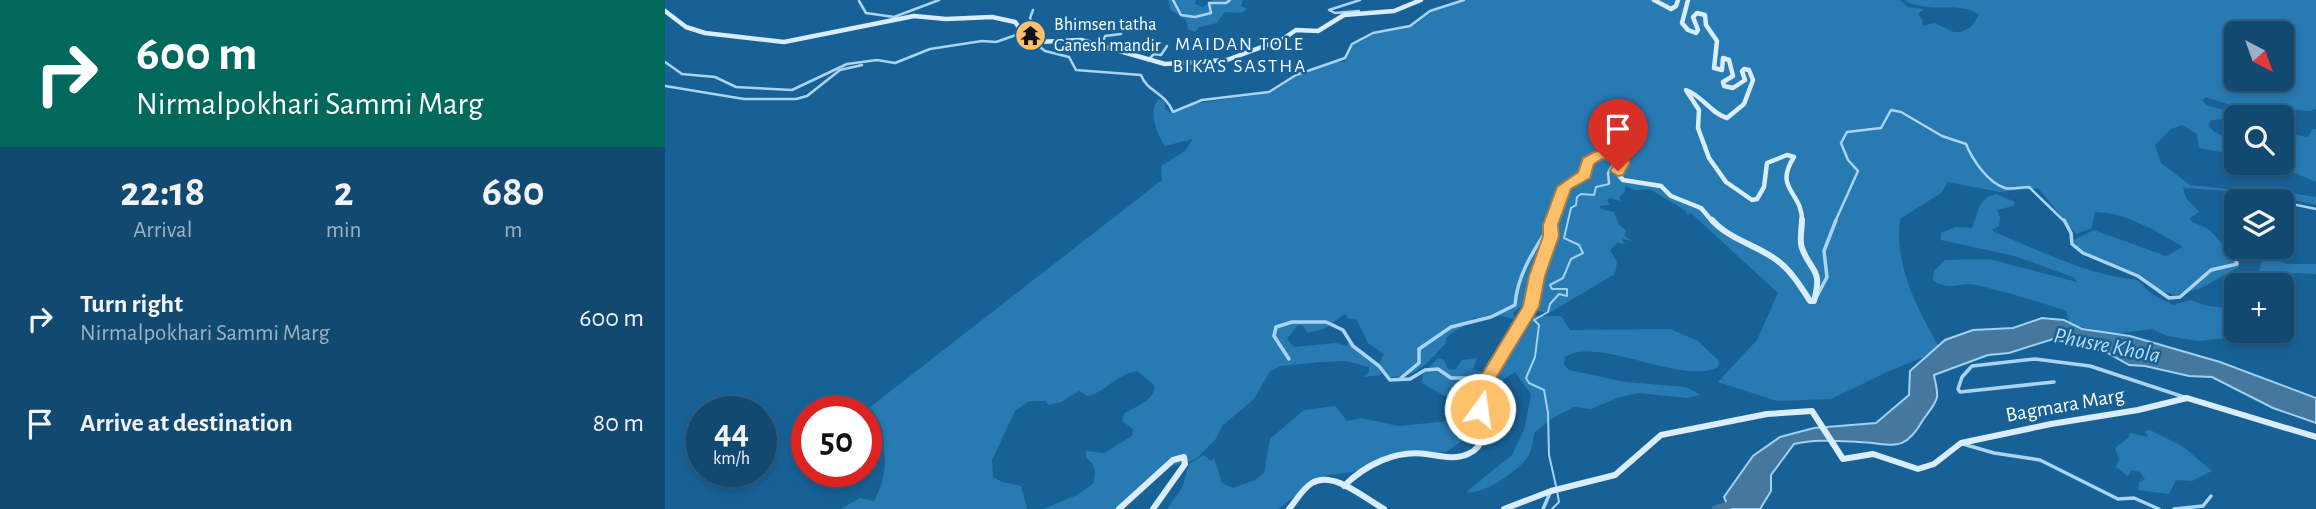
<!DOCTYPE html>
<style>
:root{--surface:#124971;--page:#1f5379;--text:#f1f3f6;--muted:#9cb2c3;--line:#316184}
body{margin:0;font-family:"Alegreya Sans",sans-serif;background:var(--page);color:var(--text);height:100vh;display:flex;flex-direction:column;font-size:26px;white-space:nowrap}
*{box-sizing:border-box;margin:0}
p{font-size:23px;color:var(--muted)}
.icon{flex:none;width:38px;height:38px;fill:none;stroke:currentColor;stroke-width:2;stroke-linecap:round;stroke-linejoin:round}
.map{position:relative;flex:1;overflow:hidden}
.side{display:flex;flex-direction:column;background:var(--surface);width:665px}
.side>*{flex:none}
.top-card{background:#00695c;color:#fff;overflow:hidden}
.needle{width:46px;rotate:139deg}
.buttons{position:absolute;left:1559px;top:21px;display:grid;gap:14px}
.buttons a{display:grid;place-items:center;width:70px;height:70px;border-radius:10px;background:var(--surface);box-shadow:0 4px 10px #0003,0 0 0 2px var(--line);font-size:35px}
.speed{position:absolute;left:21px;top:396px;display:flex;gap:14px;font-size:35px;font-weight:700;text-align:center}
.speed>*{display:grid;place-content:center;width:91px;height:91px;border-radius:50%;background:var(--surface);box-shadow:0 4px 10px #0003,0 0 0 2px var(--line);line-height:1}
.speed small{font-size:18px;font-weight:400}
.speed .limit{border:10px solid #d22;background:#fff;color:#111}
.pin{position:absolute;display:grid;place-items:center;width:60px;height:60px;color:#fff;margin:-72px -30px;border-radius:50% 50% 50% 0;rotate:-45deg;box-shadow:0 0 7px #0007}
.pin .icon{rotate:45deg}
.me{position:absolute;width:77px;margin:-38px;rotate:14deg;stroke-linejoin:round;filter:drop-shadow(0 0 5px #0008)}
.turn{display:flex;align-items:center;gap:24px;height:147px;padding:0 21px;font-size:32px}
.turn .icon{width:91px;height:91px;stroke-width:2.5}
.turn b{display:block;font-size:49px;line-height:60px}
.eta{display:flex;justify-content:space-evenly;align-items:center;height:119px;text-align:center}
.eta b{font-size:42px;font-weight:700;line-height:49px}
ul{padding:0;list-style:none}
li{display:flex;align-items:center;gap:21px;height:105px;padding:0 21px}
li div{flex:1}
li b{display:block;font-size:26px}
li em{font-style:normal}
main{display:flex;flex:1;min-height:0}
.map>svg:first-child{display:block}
.green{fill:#287ab3;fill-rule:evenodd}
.water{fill:#46789e;stroke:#9ed1f3;stroke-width:2}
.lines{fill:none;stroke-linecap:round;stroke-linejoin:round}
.stream{stroke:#9ed1f3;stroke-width:2}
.river{stroke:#46789e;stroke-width:8}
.minor-far1{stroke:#abd4f1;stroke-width:2.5}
.minor{stroke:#abd4f1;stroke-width:3.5}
.secondary-far1{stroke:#daedfb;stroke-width:4.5}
.secondary{stroke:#daedfb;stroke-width:6}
.route{fill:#ffc06b;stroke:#a67d46;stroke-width:2}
.labels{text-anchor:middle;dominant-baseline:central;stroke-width:5;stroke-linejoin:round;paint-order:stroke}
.far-poi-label{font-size:18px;fill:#fff;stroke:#186197;text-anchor:start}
.far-neighbourhood-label{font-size:19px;letter-spacing:2px;fill:#fff;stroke:#186197}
.street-label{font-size:21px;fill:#fff;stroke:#186197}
.water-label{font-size:23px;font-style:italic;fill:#b8ddf7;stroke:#186197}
</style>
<main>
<section class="side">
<div class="top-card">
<div class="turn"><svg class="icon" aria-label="right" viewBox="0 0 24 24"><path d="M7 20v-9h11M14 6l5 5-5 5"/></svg><div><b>600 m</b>Nirmalpokhari Sammi Marg</div></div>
</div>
<div class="eta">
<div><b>22:18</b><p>Arrival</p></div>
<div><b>2</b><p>min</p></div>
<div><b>680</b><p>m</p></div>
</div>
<ul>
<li><svg class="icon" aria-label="right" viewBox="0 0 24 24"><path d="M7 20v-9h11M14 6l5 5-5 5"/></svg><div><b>Turn right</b><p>Nirmalpokhari Sammi Marg</p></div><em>600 m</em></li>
<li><svg class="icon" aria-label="arrive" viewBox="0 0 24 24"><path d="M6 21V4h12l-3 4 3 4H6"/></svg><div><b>Arrive at destination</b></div><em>80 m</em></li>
</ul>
</section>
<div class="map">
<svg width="1651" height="509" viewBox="0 0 1651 509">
<rect width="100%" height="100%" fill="#186197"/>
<g class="green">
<path d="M503,0H531L530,4L538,7L548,0H578L576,6L582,9L576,13L560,12L552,23L534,27L530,32L523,29L521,20L506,10Z"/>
<path d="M801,0H1235L1243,7L1259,9L1253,14L1258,20L1257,26L1269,23L1289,32H1296L1306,27L1314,15C1297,0 1262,15 1239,0H1651V109L1645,111L1631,110L1624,118L1593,103L1568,106L1541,97L1537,100L1542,105L1564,112L1563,119L1547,120L1543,124L1548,131L1566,140L1571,155L1534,148L1532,134L1517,125L1506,129L1490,145L1496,163L1525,185L1563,189L1588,187L1651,197V205L1599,193L1518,188L1521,198L1534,212L1525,218L1526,221C1531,224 1536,225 1541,228C1550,233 1568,257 1574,267L1536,288L1511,295L1495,291L1478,276L1420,253L1412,248L1409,240L1429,230L1501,256L1518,247C1494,232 1459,212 1430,212L1427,228L1411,234L1373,188L1335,192L1283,182L1276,193L1235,219C1229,267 1253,310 1276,350L1222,372L1166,399L1112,401L1053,382L1092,340L1113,293L1026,213L1023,215L1020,210L984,189L969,190L961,186L959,193L955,196V201L945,198L942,200L945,205L934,206L936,209L949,212L954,225L961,230L960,236L967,241L957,239L960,244L952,243L945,250L952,262L950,274L884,313L869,310L866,298L848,313L850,319L835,316L819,320L809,317C802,328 790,328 781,338V343C765,360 751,379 725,377L714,365L719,354L703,343L692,320L682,318L681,314C673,317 668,324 660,328C656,330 648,331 643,333L637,325L632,326L622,339L629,347L671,343L682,346L683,341L713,367L717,375L698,377L704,372V367L681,361L656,362L616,366L605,371L589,399L558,425L550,440L532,458L524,462L500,467L450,509H378L412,495L428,484C431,473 431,464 421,458V451L439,453L467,436L468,429L457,421L459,414C470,406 491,401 489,385L472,371C450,375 442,391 423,396L414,391L396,402L384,405L381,401H364L350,411L327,460L328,477L337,482L356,486L362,509H176L195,498L209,501C227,468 222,438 200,411L497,180L496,166L520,151L528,139L500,146C492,134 482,111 494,99L500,101V109L508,114L533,103L604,93L632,76L670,62H680L683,51L690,43L708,34L746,27L767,12ZM1572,33H1617V79H1572Z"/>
<path d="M1617,124L1631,135L1643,137L1648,129H1651V182L1630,173L1613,171L1623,164L1617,159V137L1623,134L1617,128Z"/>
<path d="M1331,194L1350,202L1348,206L1332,210L1335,217L1334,226L1327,230L1329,232C1376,251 1422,275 1472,280L1488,295L1508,305L1526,300L1542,306L1565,308L1564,282L1575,277L1593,276L1598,255H1608L1621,264H1651V274L1630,273L1619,278L1622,290L1617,295V285H1572V331H1588L1581,336L1533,341L1502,336L1487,329L1448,334L1405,324L1401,311C1372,301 1341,292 1311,285C1294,281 1289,292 1268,281L1269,271L1280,260L1324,259L1412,282L1408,277L1350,256L1276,240V233L1290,227L1307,228C1314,213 1312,198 1331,194Z"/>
<path d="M858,316H896L905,330L1005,329L1033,341L1054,361L1053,367C1020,386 930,335 900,357L899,364L904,370L960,382L1021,387L1036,395L1022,398L973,393L952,398L926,409L909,407L888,418L869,433C868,440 867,449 864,455C855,470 817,496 801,492L847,455L860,427L866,394L850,372L838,380L825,396L808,420V427L800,439L781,452L728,454L688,472L664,475L648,482L613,509H502L517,488L524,464L539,455L546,461L549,458L557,483L568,488L590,480L599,473L605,439L639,410L670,406L682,421L696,418L733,426L795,420L798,414L783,398L757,383L758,374L773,358L779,360L783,369L790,370L797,360L812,358L808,369L821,373L823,361L847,335Z"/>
<path d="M1485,430L1517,446L1547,471L1527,481L1511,480L1504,494L1473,490L1474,483L1480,479L1475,472L1467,470L1463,476L1451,467L1454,459L1450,448L1464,437L1465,433L1483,437L1480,431Z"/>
</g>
<path class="water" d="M1377,318L1399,320L1417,329L1465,336L1555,362L1651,398V423L1608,408L1547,377L1524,376L1480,366L1464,365L1439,351L1388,339L1344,353L1323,355L1269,375C1270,381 1273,391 1272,397C1271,404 1262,414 1258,420C1238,455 1227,443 1194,442C1172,441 1150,439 1129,444L1106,475V491L1095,509H1064L1059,497L1088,456L1115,437L1149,428L1211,423L1244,395L1245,371L1280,340L1308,330L1348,328Z"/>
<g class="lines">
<g class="stream">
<path d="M891,486L884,455L883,413L879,390L864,383L861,378L870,357L874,325L869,320L883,312L885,304L894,294L902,296V289H887L885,285L898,278L906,259L918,253L914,245L899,238L906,208L911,205L912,197L916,194L929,195L931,187L944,184"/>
<path d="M887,509L894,502L892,491"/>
</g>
<path class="river" d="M1051,509L1063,506L1068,501"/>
<g class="minor-far1">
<path d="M508,0L516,15L530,17L546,13L544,3H561L565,0"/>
<path d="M194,1L201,13L229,17L274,0"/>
<path d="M368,10L365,18L372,35L369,40"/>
<path d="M694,11L670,13L664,10L695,0"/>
<path d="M437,46L440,36L456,34"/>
<path d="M483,60L489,54L496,55L502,46"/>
<path d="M0,62L17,74L50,77L71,87L127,90L182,64L212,60L230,63L265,49L317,41L331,42L351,35L361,36L380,51L404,57L411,70L476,75C482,92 500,92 508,112L537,100L604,92L631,75L680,58L687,44L708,33L745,26L765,11L799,0"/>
<path d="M0,86L79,99H131L142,96L175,70L197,65"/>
<path d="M944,183L943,173L950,161L946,155"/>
<path d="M1617,202L1651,209"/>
<path d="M1170,222L1193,171L1183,160L1176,143L1182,132L1216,128L1226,110L1236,112L1277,136L1301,144C1307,159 1323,183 1340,188C1346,190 1357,187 1364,187L1400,222"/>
</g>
<g class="minor">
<path d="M1399,220L1406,233L1407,244L1418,253L1473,276L1504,298L1515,297L1546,270L1572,264L1568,247L1572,242"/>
<path d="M1151,298L1162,277L1159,251L1171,220"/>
<path d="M624,359L609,336L611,327L627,322H661L678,330L688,346L714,366L725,380L745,379L760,370L773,369L786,378H811L814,382C804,394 806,405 808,420L817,427"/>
<path d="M736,378L754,363V349L786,327L826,317L850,305C852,275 869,250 885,225"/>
<path d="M1389,382L1295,392L1293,389L1297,377L1307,366L1370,359L1425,366L1519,397"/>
<path d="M1298,444L1329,453L1375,460L1453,499L1469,498L1494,509"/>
<path d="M878,509L885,493"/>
<path d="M1509,509L1538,506L1546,496"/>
</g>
<g class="secondary-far1">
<path d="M989,0L1006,9L1011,6L1013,0"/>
<path d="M1023,0L1017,23L1023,30L1031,33L1033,30L1028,17L1032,13L1040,15L1041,25L1052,41L1049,68L1057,70L1058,58L1064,60L1068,76L1058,82L1059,86L1068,88L1080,80L1077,71L1079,69L1084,70L1088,80L1079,104L1062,118C1045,113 1038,96 1021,90L1034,110L1033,128L1044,158L1061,182L1087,200L1092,199L1099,187L1102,163L1122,155L1129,157C1108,190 1138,191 1137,222"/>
<path d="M0,11L21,27L40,33L119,42L249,16L281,19L327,17L350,22L361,36L373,42L416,40L500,64L562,60L618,39L631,30L653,31L679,15L729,11L756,0"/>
<path d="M888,222C891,195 896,188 919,175L923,161L938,154L955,157L958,163L952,173L958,180L996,186L1006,196L1036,208L1048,222"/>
</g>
<g class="secondary">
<path d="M1047,220C1065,240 1092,245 1113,261C1127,272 1136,287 1145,301H1149C1158,268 1146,273 1137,248C1134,241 1137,228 1137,220"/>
<path d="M679,486C700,465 730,450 761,454C775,456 790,460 803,454C831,442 811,407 818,386C827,360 849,342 861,318C868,305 869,290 873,277C878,257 885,240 888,220"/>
<path d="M454,509L508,460L519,457L520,464L488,509"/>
<path d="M624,509C631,501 637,489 647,483C669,470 700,499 719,509"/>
<path d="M839,509L886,491L950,475L996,435L1102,414L1147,411L1178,459L1208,454L1253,469L1269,464L1296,443L1386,424L1473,410L1522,398L1651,437"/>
</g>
</g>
<path class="route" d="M944,149L960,153L965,163L958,175L953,176L945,171L950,163L949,160L937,159L929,164L925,178L906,189L893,225L894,236L880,276L874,307L830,380L822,414L815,417L809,414L806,409L808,389L858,306L864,276L878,236V225L892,187L913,172L918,158L929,152Z"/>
<defs>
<symbol id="temple-disc" viewBox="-11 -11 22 22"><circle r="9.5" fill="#ffc06b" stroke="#186197"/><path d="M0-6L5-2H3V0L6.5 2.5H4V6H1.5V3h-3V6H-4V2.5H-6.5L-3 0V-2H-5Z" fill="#111"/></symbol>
</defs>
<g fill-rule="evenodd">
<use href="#temple-disc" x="348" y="18" width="35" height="35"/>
</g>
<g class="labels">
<g class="far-poi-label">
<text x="389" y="25">Bhimsen tatha<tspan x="389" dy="21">Ganesh mandir</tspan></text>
</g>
<g class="far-neighbourhood-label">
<text x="575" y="44">MAIDAN TOLE<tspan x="575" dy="22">BIKAS SASTHA</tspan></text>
</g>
<g class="street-label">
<text transform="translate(1400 405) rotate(-10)">Bagmara Marg</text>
</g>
<g class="water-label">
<text transform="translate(1442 346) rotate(11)">Phusre Khola</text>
</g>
</g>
</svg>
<div class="buttons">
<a><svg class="needle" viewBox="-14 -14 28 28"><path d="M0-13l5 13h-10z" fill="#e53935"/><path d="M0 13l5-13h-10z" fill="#9cb2c3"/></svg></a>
<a><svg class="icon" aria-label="search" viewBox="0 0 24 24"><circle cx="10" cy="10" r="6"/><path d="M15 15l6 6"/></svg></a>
<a><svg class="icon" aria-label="layers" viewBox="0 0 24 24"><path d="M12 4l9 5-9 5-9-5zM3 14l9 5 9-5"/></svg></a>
<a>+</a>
</div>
<div class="speed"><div>44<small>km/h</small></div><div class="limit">50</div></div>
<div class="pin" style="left:953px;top:171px;background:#d93025"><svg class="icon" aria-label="arrive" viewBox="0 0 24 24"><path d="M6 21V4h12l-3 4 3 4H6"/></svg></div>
<svg class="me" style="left:815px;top:409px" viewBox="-20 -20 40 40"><circle r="17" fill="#ffc06b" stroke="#fff" stroke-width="3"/><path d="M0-11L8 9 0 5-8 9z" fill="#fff"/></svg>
</div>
</main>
